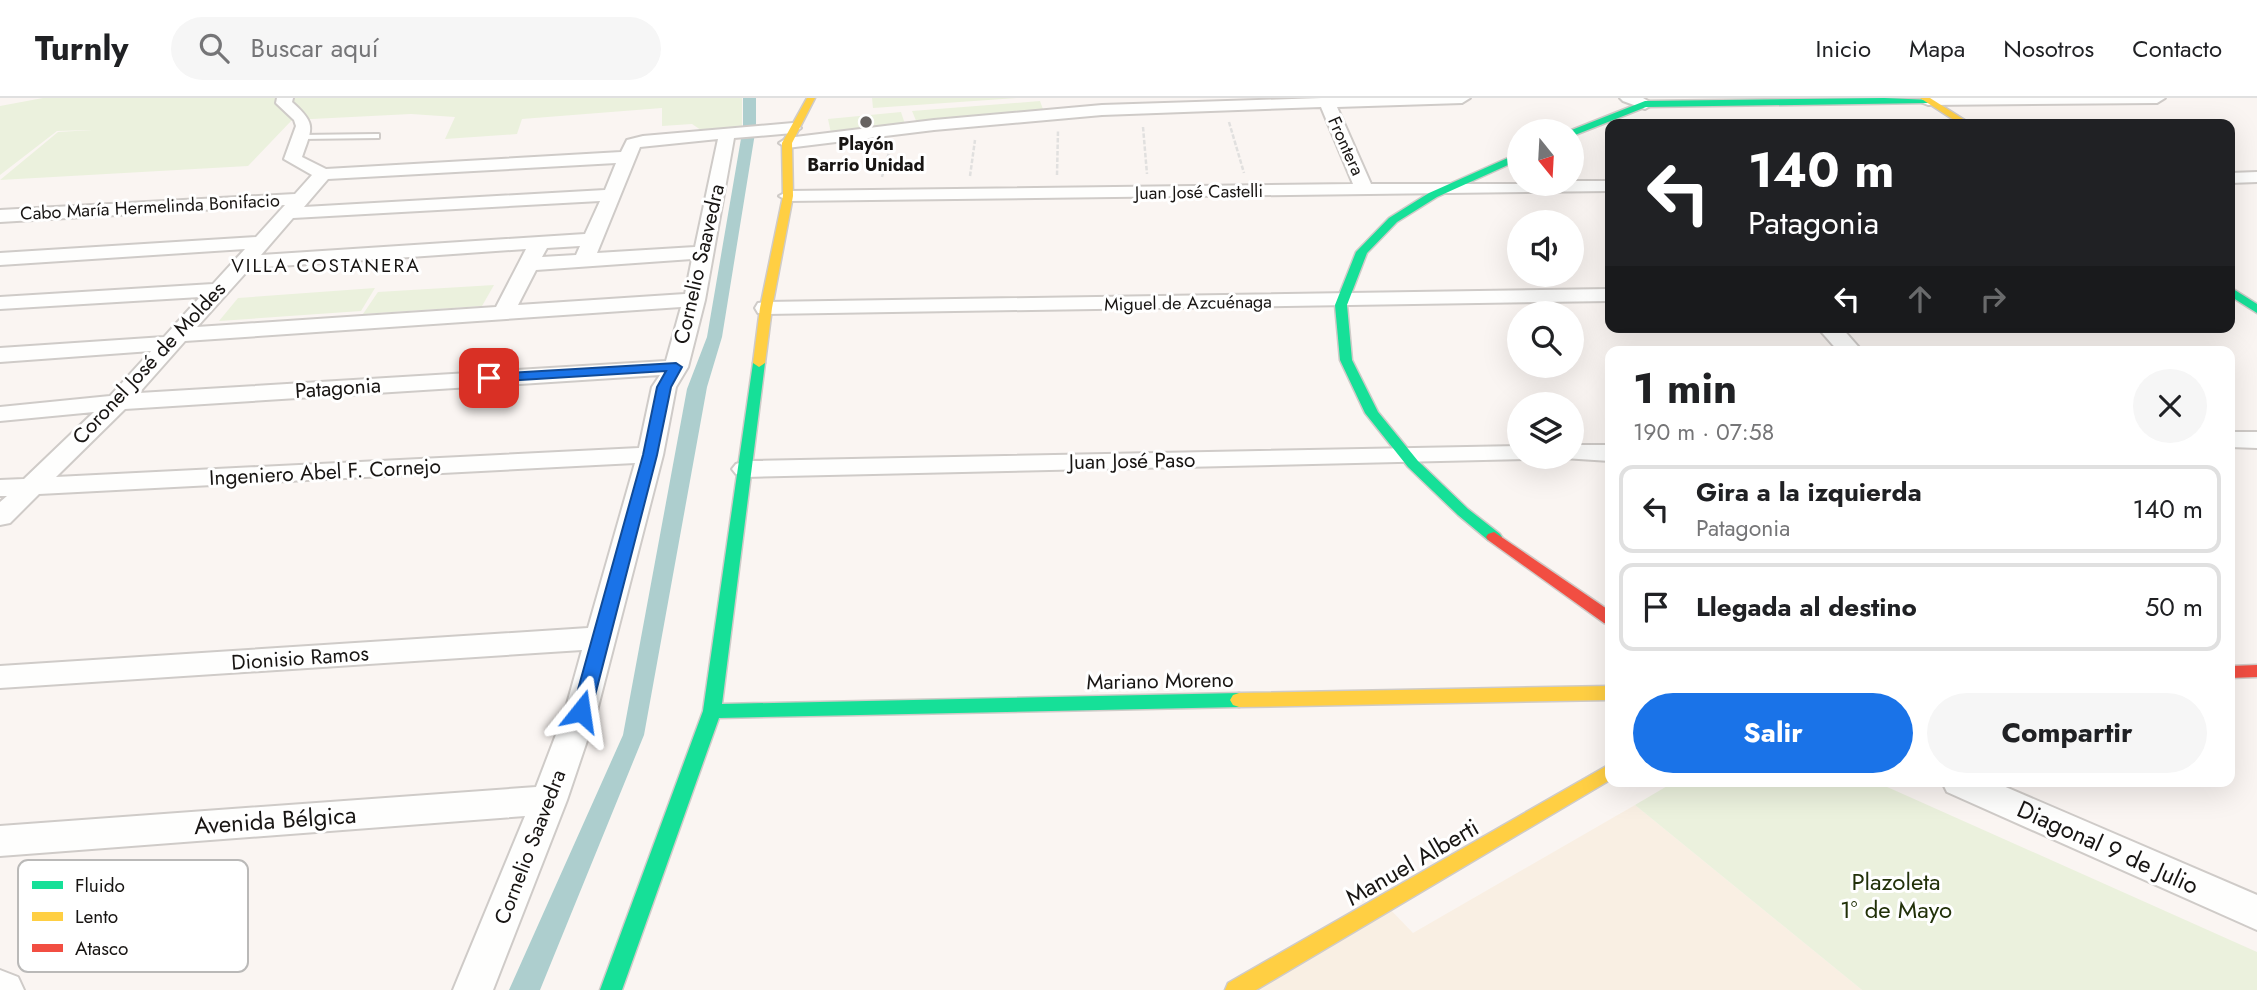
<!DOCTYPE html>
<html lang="es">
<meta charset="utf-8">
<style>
:root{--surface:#fff;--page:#f6f6f6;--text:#202124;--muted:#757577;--line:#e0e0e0;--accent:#1a73e8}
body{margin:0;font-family:Jost,sans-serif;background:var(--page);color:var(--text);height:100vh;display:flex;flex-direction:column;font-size:26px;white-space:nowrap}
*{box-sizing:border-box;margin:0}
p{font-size:23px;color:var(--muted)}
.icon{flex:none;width:38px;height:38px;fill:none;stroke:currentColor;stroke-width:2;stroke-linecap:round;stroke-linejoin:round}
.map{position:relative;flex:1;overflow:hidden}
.details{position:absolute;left:1605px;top:248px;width:630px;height:441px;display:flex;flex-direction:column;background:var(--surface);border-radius:14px;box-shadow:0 7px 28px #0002}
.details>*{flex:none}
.hud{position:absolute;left:1605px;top:21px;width:630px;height:214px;border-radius:14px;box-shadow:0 7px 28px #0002;background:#202124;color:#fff;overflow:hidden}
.needle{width:46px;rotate:162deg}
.buttons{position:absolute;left:1507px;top:21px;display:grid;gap:14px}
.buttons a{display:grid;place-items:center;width:77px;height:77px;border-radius:50%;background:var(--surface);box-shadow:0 7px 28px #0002;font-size:35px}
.pin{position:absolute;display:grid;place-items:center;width:60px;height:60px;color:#fff;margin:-30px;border-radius:14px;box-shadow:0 4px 10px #0006}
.me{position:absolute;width:77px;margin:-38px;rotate:15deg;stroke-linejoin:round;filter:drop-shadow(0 0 5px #0008)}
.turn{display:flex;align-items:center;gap:24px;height:147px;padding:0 28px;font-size:32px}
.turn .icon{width:91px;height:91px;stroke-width:2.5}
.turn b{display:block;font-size:49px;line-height:60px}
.lanes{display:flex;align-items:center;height:66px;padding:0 28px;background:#0003;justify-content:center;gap:35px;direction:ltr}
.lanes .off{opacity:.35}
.round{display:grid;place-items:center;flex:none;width:74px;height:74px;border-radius:37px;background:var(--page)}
.summary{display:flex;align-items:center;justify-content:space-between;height:119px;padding:0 28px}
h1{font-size:42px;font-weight:700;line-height:52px}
.action{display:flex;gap:14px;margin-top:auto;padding:14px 28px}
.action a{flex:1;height:80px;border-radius:42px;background:var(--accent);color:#fff;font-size:28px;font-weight:700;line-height:80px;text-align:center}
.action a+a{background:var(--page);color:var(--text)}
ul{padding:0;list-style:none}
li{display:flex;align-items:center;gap:21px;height:88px;margin:0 14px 10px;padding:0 14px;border:4px solid var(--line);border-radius:14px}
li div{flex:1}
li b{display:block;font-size:26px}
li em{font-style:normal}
header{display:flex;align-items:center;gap:42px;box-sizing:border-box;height:98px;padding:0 35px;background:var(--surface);border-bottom:2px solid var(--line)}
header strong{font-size:33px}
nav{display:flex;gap:38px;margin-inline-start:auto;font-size:24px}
.search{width:490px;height:63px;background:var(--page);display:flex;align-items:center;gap:18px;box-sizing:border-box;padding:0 24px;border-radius:38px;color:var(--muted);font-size:26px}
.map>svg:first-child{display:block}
.industrial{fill:#f9efe3}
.green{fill:#ebf1dd}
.water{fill:#adcece}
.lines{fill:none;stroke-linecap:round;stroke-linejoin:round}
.lane-casing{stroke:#cfcbc8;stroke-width:4}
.street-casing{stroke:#cfcbc8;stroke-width:4}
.fast-casing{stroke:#cfcbc8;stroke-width:3}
.slow-casing{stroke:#cfcbc8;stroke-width:3}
.jam-casing{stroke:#cfcbc8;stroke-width:3}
.path{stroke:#e1e0df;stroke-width:2.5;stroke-dasharray:4.5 2;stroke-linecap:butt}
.lane{fill:#fefefd;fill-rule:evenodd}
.street{fill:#fefefd;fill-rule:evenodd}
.fast{fill:#16e098;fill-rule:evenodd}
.slow{fill:#ffcf43;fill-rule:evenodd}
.jam{fill:#f24e42;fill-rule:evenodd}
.route{fill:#1a73e8;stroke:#114b97;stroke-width:2}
.poi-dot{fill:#676361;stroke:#fff;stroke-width:2.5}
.labels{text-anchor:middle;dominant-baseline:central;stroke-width:6;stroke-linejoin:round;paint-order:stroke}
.far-poi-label{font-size:18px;font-weight:bold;fill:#181513;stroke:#fff}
.far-street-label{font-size:18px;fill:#181513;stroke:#fff}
.far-neighbourhood-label{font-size:19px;letter-spacing:2px;fill:#181513;stroke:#fff}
.street-label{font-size:21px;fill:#181513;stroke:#fff}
.near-street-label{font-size:24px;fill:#181513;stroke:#fff}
.near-park-label{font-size:24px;fill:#223109;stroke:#fff}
.key{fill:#fff;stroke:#bab9b8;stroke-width:2}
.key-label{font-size:19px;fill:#181513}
</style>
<header>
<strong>Turnly</strong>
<div class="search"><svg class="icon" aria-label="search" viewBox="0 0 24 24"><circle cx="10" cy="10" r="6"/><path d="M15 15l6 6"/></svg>Buscar aquí</div>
<nav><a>Inicio</a><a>Mapa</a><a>Nosotros</a><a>Contacto</a></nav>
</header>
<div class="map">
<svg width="2257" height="892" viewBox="0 0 2257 892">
<rect width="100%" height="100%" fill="#faf5f2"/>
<path class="industrial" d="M1635,707L1862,892H1236L1385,806L1413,835Z"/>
<g class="green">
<path d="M43,0H742V29L701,32L692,26L662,28V10L522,21L517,36L445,41L455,19L411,16L292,22L248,68L0,82L58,34L92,32L57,33L0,77V8Z"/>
<path d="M872,0H1017L873,10Z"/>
<path d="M1040,3L1044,14L917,25L912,13Z"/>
<path d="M901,14L905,26L831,35L828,21Z"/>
<path d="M494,187L482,208L363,216L378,194Z"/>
<path d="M375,190L361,213L219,223L238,200Z"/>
<path d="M1674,684H1876L2257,854V892H1862L1635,707Z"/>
</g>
<path class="water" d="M743,0H756V29L722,239L707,289L644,637L540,892H509L623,637L687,291L707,239L743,29Z"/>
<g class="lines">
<defs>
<path id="lane" d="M376,36H379V40L301,41L297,39L301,37Z"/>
<g id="street">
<path d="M277,0H293L292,4C317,26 312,30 302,59L326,71L621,54L627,42L643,38L793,25L801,30L793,35L734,40L705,202L688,269L676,289L663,357L597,613L567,702L493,892H453L525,718L0,758V728L536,689L565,613L582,552L0,590V568L588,530L635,365L39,396L10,425L0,427V404L7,398H0V382L24,381L94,314L0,323V309L110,298L151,253L0,264V250L164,239L200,199L0,211V199L213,186L245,151L0,167V155L256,139L285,107L0,124V112L295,96L312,77L284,61L296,28L294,22L276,5ZM718,41L695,149L597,155L640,49ZM616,65L605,92L304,109L328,81ZM600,103L585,136L261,157L293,120ZM580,148L576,157L542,159L547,150ZM526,151L496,209L197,229L250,170ZM692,161L685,196L518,207L536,172ZM681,209L666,263L139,295L185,243ZM660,277L652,289L639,350L56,379L125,311Z"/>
<path d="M1322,0H1470L1462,5L1337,9L1371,86H1572V83H1610V93L788,103L779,98L788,93L1353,86L1321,9L1102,17L934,32L787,50L779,45L787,40L934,22L1102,7Z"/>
<path d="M1620,0H1643L1653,6L1645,11L1623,3Z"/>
<path d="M1922,0H2165L2157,5L1928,7L1923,5Z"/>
<path d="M2257,74V84L2230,85V75Z"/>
<path d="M1610,191V203L766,216L758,215L755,210L758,205L766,204Z"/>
<path d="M1817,229H1841L1863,254H1839Z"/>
<path d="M2230,334H2257V350L2230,349Z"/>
<path d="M1572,347H1610V363L1563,360L1572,359Z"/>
<path d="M1519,348V359H1530L1528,361L745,379L736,376L732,371L736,366L745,363Z"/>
<path d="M1942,684H1994L2257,797V832L1947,694Z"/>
<path d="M0,872L18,879L24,892H0Z"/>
</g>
<g id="fast">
<path d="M1884,0L1932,2L1928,5L1646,9L1575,37L1572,38V33H1569L1645,3Z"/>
<path d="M1519,55V62L1437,99L1397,124L1367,155L1347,207L1352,262L1378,314L1418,363L1468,411L1500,436L1502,439L1500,442H1488L1458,417L1408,369L1365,315L1340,262L1335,207L1356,154L1389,120L1429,95Z"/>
<path d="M2230,189L2257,206V215L2230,198Z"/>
<path d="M759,261L765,265L722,606L1239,595L1245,597L1248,602L1245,607L1239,609L719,620L622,892H600L703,613L753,265Z"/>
</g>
<g id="slow">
<path d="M807,0H815L792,45L793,98L772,210L765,265L759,269L753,265L760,210L783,98L782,45Z"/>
<path d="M1920,0H1930L1971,26H1960Z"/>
<path d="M1610,588V602L1239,609L1233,607L1230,602L1233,597L1239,595Z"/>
<path d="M1610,666V682L1256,892H1225L1228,885Z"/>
</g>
<g id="jam">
<path d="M1494,434L1610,513V527L1604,525L1488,442L1486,439L1488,436Z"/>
<path d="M2257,567V579L2230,580V568Z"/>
</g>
</defs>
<use href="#lane" class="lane-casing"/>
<use href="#street" class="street-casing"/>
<use href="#fast" class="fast-casing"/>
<use href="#slow" class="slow-casing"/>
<use href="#jam" class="jam-casing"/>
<g class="path">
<path d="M1229,24L1244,75"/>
<path d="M1143,29L1147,76"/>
<path d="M1057,77L1058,33"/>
<path d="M970,78L975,42"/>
<path d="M882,79L890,51"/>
</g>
<use href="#lane" class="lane"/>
<use href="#street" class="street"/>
<use href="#fast" class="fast"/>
<use href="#slow" class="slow"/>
<use href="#jam" class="jam"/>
</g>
<path class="route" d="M676,265L682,269L671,289L657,357L591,613L588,618H575L572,613L643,357L657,289L666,273L489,284L482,280L489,276Z"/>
<circle class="poi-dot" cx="866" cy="24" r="7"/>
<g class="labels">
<g class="far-poi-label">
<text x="866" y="46">Playón<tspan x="866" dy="21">Barrio Unidad</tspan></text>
</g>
<g class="far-street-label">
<text transform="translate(1346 48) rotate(66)">Frontera</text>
<text transform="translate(1199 94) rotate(-1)">Juan José Castelli</text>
<text transform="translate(150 109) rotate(-3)">Cabo María Hermelinda Bonifacio</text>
<text transform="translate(1188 205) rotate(-1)">Miguel de Azcuénaga</text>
</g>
<g class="far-neighbourhood-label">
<text x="326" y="167">VILLA COSTANERA</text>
</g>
<g class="street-label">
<text transform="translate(699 166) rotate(-77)">Cornelio Saavedra</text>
<text transform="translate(149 265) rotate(-47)">Coronel José de Moldes</text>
<text transform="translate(338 290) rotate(-4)">Patagonia</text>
<text transform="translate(1132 363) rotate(-1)">Juan José Paso</text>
<text transform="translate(325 374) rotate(-3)">Ingeniero Abel F. Cornejo</text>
<text transform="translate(300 560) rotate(-4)">Dionisio Ramos</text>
<text transform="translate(1160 583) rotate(-1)">Mariano Moreno</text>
<text transform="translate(530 749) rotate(-69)">Cornelio Saavedra</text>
</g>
<g class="near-street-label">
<text transform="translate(275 722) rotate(-4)">Avenida Bélgica</text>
<text transform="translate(2108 749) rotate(24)">Diagonal 9 de Julio</text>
<text transform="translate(1412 764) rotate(-30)">Manuel Alberti</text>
</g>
<g class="near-park-label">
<text x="1896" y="783">Plazoleta<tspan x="1896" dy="28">1° de Mayo</tspan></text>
</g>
</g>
<rect x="18" y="762" width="230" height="112" rx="10" class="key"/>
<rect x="32" y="783" width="31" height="8" fill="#16e098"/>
<rect x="32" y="814" width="31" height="9" fill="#ffcf43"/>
<rect x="32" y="846" width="31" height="8" fill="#f24e42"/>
<g class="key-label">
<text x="75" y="794">Fluido</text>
<text x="75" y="825">Lento</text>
<text x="75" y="857">Atasco</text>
</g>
</svg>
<div class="buttons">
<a><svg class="needle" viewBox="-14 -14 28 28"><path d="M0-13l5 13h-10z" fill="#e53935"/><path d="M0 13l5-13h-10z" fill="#757577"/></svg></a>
<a><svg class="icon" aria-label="sound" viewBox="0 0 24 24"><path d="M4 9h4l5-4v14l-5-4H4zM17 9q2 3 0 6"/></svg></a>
<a><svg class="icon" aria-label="search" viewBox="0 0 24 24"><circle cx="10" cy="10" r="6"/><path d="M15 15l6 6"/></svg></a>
<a><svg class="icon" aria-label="layers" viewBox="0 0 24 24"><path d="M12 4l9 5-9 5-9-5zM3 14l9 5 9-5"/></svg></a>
</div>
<div class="pin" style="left:489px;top:280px;background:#d93025"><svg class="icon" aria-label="arrive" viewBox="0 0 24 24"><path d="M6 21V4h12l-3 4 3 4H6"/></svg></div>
<svg class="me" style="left:581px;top:613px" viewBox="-20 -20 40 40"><path d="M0-17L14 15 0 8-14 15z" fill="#1a73e8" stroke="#fff" stroke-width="4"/></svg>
<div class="hud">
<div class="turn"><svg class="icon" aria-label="left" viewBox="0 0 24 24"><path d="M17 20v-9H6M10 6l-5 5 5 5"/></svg><div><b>140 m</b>Patagonia</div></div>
<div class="lanes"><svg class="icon" aria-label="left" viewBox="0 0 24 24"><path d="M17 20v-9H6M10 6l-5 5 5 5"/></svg><svg class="icon off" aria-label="ahead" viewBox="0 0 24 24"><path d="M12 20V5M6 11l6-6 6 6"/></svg><svg class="icon off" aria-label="right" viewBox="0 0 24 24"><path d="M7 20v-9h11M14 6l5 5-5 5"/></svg></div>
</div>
<section class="details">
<div class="summary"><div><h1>1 min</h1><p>190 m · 07:58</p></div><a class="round"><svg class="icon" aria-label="close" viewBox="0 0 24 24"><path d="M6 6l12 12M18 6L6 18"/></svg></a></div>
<ul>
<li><svg class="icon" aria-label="left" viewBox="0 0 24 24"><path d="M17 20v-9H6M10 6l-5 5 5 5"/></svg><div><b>Gira a la izquierda</b><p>Patagonia</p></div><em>140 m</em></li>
<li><svg class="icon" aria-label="arrive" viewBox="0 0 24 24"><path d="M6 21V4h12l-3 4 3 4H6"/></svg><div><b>Llegada al destino</b></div><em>50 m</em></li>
</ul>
<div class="action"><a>Salir</a><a>Compartir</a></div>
</section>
</div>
